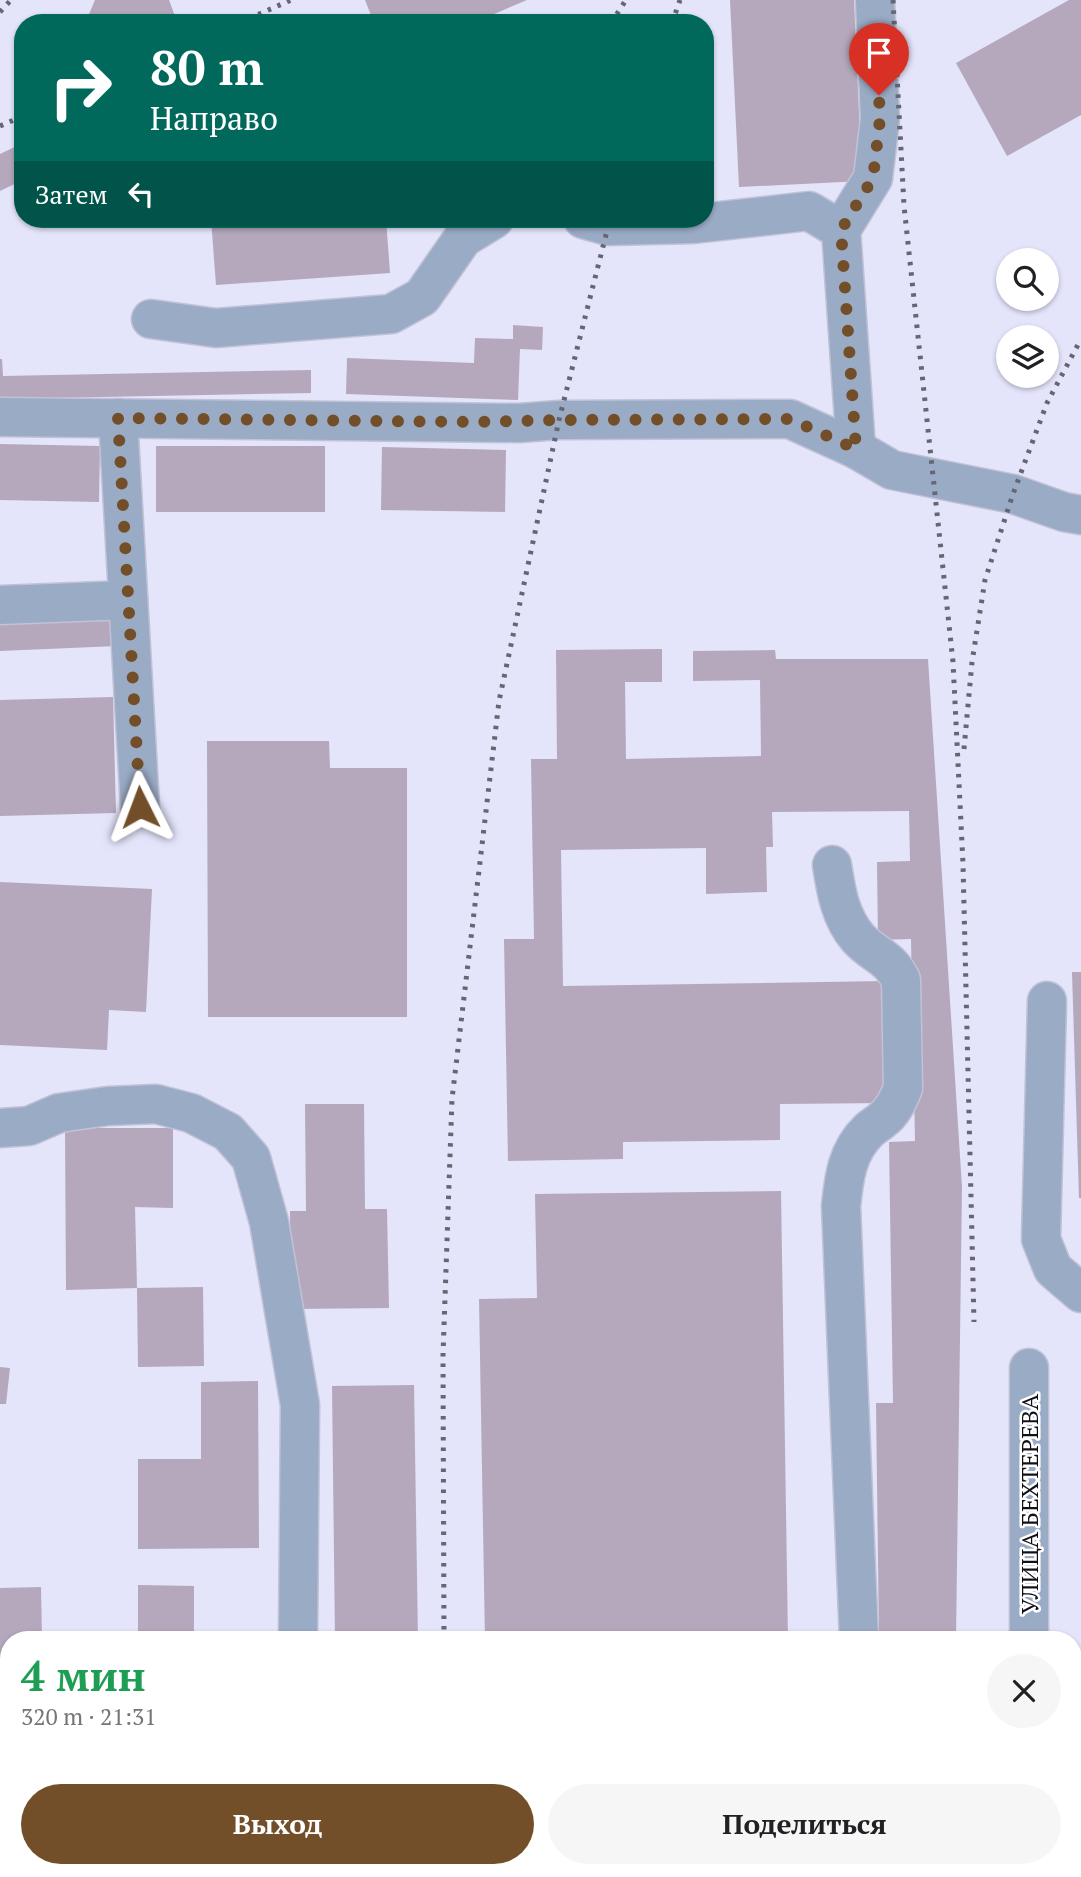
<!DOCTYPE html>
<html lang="ru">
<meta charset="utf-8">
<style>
:root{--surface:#fff;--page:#f6f6f6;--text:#202124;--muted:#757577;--accent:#734f29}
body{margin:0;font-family:"PT Serif",serif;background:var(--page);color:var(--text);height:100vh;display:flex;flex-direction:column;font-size:26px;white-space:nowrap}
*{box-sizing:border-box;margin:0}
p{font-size:23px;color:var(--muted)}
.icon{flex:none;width:38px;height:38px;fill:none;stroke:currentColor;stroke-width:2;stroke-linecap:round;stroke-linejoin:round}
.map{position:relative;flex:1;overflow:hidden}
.details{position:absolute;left:0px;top:1631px;width:1082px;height:247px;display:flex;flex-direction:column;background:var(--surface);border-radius:28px 28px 0 0;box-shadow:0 2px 5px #0004}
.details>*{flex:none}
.banner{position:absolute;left:14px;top:14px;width:700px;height:214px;border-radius:28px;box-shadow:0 2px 5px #0004;background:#00695c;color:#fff;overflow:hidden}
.fabs{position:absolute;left:996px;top:248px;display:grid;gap:14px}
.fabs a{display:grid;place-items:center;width:63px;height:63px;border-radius:50%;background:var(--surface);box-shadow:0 2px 5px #0004;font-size:35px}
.pin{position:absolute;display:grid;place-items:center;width:60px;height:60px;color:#fff;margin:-72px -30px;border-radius:50% 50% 50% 0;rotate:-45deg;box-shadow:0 0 7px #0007}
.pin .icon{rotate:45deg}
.me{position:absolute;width:77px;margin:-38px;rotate:357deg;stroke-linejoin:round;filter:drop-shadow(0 0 5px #0008)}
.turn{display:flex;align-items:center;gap:24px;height:147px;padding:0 21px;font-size:32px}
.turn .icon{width:91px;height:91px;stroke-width:2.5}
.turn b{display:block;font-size:49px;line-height:60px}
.then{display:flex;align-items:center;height:66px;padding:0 21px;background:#0003;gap:14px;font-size:26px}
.round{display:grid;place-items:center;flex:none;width:74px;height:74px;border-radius:37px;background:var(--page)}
.headline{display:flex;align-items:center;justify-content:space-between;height:119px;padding:0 21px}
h1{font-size:42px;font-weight:800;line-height:52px;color:#1e9e55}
.button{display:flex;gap:14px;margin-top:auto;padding:14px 21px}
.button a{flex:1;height:80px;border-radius:42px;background:var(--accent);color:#fff;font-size:28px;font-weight:800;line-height:80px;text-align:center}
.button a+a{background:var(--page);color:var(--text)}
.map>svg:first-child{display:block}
.building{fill:#b5a8bc}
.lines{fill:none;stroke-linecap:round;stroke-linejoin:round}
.minor-casing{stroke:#c2c2d7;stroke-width:41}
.minor{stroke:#9aabc6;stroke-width:38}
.rail{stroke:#656573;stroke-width:5;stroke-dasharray:3.5 7;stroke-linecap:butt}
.route{stroke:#734f29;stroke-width:12;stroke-dasharray:0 21.6}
.labels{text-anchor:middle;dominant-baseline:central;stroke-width:5;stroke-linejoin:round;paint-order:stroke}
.street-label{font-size:24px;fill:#101017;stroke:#fff}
</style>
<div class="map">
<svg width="1081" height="1877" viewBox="0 0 1081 1877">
<rect width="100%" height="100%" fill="#e4e4fb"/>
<g class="building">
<path d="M95,0H169L176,19L154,23H145L144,18L128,23H83L87,19Z"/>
<path d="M365,0H527L473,23H374Z"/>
<path d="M730,0H854L862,181L739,187Z"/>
<path d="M1069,0H1081V115L1007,156L956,63Z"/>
<path d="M23,143V180L0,191V154Z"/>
<path d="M211,219H246V221L285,219H386L390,273L216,285Z"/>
<path d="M513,325L543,327L542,350L520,349L518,400L346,394L347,358L474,363L475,338L513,339Z"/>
<path d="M0,359H2L3,376L311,370V393L0,399Z"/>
<path d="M0,444L100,446L99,502L0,500Z"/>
<rect x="156" y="446" width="169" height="66"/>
<path d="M382,447L506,450L505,512L381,510Z"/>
<path d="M116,615L117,646L0,651V620Z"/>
<path d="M662,649V682H625L626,759L761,756L760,680L693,681V651L775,650L776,659H928L962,1187L956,1640H879L876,1403H893L889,1142L915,1141L911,939L878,940L877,862L910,861L909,811L772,812L773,847H766L767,892L706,894V848L561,850L563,986L885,981L887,1103L780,1104V1140L623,1142V1159L508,1161L504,939H534L531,759H557L556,650Z"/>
<path d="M113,697L116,813L0,816V700Z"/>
<path d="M207,741H329L330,768H407V1017H208Z"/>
<path d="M0,882L152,889L146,1012L109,1010L107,1050L0,1045Z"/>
<path d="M1072,972H1081V1198H1079Z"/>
<path d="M305,1104H364L365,1209H387L389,1308L291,1309L290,1211H306Z"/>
<path d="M65,1128H173V1208L135,1207L137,1288L66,1290Z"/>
<path d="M781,1191L788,1640H485L479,1299L537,1298L535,1194Z"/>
<path d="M203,1287L204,1366L138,1367L137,1288Z"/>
<path d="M0,1367L10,1368L6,1404H0Z"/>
<path d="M258,1381L259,1548L138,1549V1459H201V1382Z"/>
<path d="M414,1385L418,1640H335L332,1386Z"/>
<path d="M138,1585L194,1586V1640H138Z"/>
<path d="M41,1587L42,1640H9V1869H46V1877H0V1588Z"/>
<path d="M150,1869H210L211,1877H150Z"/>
<rect x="320" y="1869" width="69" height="8"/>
<path d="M493,1869H800V1877H494Z"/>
<path d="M897,1869H963V1877H898Z"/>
</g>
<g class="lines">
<defs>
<g id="minor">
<path d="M583,219L608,226L693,224L809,211L841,230L856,449"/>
<path d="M841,230L873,178L880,119L875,0"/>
<path d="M151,319L216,328L391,314L422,297L463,238L494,219"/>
<path d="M0,417L519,423L559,420L790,419L856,449L892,470L1013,494L1064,512L1081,515"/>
<path d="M118,418L140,807"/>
<path d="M0,605L128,600"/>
<path d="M832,865C836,891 840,917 858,938C873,955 889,956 901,980L903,1088C898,1100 893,1112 882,1120C878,1124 873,1126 869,1130C847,1151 844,1177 841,1206L859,1640"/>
<path d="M1047,1001L1041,1239L1053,1269L1081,1293"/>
<path d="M0,1128L29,1126L59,1113L108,1106L156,1104L191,1113L228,1132L251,1158L269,1222L300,1405L298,1640"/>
<path d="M1029,1368V1640"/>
<path d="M869,1869V1877"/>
<path d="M1029,1869V1877"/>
<path d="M295,1877V1869"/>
</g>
</defs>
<use href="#minor" class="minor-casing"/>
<use href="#minor" class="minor"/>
<g class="rail">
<path d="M893,0L904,206L953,662L963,864L974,1322"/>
<path d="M0,12L11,0"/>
<path d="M239,23L291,0"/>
<path d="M611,23L626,0"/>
<path d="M672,23L680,0"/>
<path d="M0,126L23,116"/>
<path d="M964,749L972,662L985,580L1013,494L1047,403L1081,339"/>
<path d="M444,1640L443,1355L452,1099L499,701L559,420L610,219"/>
</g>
</g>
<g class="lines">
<path class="route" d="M140,807L118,418L474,422L559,420L790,419L856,449L841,230L873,178L880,119L879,95"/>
</g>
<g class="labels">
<g class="street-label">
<text transform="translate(1029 1504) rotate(-90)">УЛИЦА БЕХТЕРЕВА</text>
</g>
</g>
</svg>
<div class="fabs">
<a><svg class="icon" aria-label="search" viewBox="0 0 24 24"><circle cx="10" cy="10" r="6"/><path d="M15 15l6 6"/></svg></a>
<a><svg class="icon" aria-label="layers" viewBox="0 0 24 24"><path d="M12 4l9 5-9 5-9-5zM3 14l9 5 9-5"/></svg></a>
</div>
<div class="pin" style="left:879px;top:95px;background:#d93025"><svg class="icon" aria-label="arrive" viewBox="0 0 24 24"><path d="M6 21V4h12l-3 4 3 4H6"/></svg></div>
<svg class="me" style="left:140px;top:807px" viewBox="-20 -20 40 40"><path d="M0-17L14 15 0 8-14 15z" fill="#734f29" stroke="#fff" stroke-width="4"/></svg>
<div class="banner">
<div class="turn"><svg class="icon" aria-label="right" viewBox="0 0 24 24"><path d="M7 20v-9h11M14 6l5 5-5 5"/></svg><div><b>80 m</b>Направо</div></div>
<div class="then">Затем<svg class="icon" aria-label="left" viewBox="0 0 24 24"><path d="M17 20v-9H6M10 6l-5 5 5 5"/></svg></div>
</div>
<section class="details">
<div class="headline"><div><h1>4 мин</h1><p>320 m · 21:31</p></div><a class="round"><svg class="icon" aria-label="close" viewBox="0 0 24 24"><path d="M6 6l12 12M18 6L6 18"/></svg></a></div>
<div class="button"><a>Выход</a><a>Поделиться</a></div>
</section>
</div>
